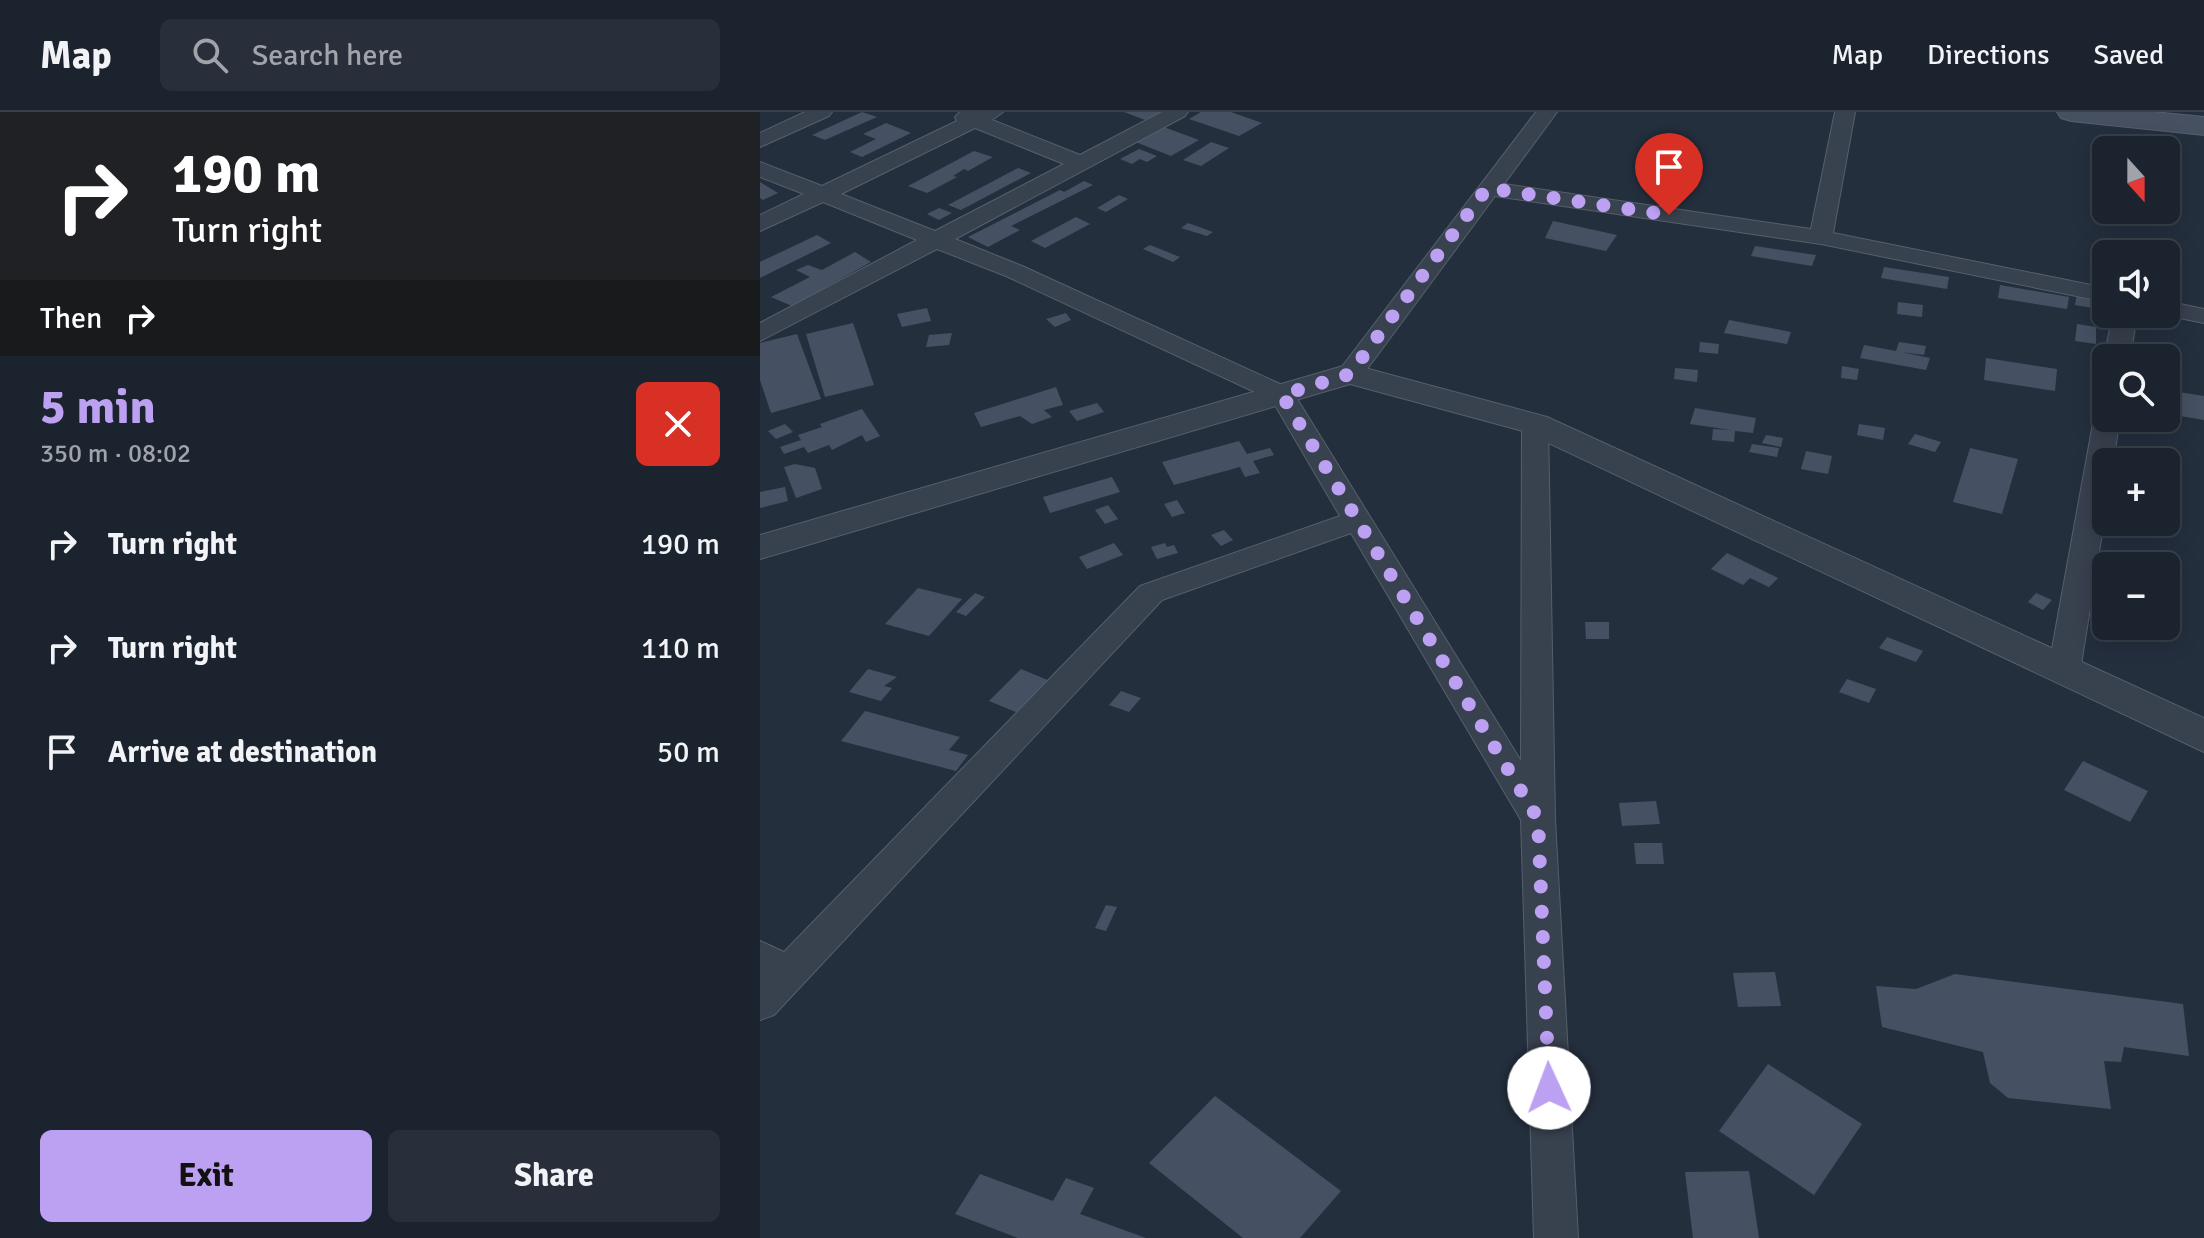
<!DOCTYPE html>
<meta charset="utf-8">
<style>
:root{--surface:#1b232e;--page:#282f3a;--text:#f1f3f6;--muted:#a0a4aa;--line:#39404a;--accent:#bca0f2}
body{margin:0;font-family:Signika,sans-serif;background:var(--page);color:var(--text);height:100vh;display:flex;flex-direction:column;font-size:30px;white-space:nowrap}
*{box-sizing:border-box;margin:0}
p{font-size:26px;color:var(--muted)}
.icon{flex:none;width:44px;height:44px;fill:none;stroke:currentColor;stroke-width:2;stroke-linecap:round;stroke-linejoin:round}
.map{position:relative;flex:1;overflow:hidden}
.drawer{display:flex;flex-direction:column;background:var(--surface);width:760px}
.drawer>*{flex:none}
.top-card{background:#202124;color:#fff;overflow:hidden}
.needle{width:52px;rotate:159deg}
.controls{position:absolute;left:1332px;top:24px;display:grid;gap:16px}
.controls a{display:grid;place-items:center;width:88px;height:88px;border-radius:12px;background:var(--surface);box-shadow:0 4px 20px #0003,0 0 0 2px var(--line);font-size:40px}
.pin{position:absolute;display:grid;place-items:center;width:68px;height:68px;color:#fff;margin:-82px -34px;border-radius:50% 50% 50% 0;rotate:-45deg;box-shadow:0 0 8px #0007}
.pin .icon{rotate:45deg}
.me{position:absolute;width:88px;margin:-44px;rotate:358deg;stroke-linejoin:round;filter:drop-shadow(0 0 6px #0008)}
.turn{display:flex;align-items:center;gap:28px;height:168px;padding:0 40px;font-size:36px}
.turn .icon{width:104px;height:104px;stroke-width:2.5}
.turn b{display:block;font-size:56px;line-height:68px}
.then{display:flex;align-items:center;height:76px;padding:0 40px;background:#0003;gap:16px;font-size:30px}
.round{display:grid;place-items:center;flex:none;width:84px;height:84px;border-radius:12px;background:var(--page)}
.overview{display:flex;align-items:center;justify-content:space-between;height:136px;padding:0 40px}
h1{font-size:48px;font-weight:700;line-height:60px;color:var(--accent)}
.primary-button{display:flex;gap:16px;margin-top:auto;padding:16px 40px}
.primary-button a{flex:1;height:92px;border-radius:12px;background:var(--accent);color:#111;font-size:32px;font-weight:700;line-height:92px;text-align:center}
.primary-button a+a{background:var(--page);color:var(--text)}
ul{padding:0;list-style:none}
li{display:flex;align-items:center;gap:24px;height:104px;padding:0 40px}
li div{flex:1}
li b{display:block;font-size:30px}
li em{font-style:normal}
header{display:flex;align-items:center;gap:48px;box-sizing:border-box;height:112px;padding:0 40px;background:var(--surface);border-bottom:2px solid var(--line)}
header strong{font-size:38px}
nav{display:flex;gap:44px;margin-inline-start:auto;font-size:28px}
.search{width:560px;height:72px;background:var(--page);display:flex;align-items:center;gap:20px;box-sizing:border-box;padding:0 28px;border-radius:12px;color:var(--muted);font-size:30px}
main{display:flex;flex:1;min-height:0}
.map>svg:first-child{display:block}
.building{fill:#455162}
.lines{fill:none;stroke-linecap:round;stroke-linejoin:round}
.minor-casing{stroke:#565f6c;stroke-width:2}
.tertiary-casing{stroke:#565f6c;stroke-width:2}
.secondary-casing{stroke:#565f6c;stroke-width:2}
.minor{fill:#38414e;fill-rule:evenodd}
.tertiary{fill:#38414e;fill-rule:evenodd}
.secondary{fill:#465061;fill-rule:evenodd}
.route{stroke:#bca0f2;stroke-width:14;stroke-dasharray:0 25.2}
</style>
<header>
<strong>Map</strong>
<div class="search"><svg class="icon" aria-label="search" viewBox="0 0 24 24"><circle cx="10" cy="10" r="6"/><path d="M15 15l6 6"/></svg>Search here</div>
<nav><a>Map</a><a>Directions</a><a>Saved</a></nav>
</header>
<main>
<section class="drawer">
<div class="top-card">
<div class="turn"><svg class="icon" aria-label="right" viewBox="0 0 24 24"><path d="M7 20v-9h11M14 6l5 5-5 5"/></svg><div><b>190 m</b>Turn right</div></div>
<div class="then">Then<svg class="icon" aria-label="right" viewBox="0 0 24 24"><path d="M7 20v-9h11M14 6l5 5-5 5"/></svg></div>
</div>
<div class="overview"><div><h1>5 min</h1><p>350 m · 08:02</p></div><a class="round" style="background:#d93025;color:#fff"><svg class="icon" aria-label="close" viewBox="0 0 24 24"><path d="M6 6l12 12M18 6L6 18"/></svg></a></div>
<ul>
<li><svg class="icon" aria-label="right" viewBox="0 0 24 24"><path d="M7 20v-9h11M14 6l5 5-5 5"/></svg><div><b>Turn right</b></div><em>190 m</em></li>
<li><svg class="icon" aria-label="right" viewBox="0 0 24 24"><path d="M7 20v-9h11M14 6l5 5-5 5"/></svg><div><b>Turn right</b></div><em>110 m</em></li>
<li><svg class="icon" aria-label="arrive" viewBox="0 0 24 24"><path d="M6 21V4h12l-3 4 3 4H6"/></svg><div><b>Arrive at destination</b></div><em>50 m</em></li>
</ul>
<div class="primary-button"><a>Exit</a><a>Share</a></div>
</section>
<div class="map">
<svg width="1444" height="1126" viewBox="0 0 1444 1126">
<rect width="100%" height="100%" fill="#242f3e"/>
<g class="building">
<path d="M102,0L117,5L65,28L52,23Z"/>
<path d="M364,0H401L385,8Z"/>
<path d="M441,0H471L502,11L479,24L429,7Z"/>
<path d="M126,11L151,21L102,45L90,40L116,27L103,22Z"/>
<path d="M401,14L439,28L411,44L373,29Z"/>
<path d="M451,30L469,36L441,54L423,48Z"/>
<path d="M379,37L397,44L387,50L380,47L372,52L360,47Z"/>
<path d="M214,39L233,45L208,59L204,57L193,64L197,65L167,81L148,74Z"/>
<path d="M258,56L271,61L201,98L188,93Z"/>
<path d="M324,69L333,73L251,114L260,118L228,135L208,125L300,78L304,80Z"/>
<path d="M0,70L18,81L3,88L0,86Z"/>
<path d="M359,83L368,87L346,100L337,96Z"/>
<path d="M179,96L192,101L179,108L167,102Z"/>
<path d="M316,105L330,112L285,136L271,129Z"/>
<path d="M793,109L857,123L846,139L785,126Z"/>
<path d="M428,111L453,120L447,124L421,116Z"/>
<path d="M57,123L71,131L0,166V150Z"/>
<path d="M390,133L420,145L413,150L383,137Z"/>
<path d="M995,134L1056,143L1052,154L991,144Z"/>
<path d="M95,140L111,150L32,194L11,185L50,165L36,158L48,153L62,158Z"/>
<path d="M1124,155L1189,165L1187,177L1121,166Z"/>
<path d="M1240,173L1309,185L1307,197L1238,186Z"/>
<path d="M1317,181L1340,184L1339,197L1315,193Z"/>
<path d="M1138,190L1163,193L1162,205L1137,202Z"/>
<path d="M167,196L171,209L142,215L137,202Z"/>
<path d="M306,201L311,208L295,215L286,207Z"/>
<path d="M969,208L1031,220L1027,232L964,221Z"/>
<path d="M93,211L114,273L65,285L46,222Z"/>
<path d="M1317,212L1336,215V232L1315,229Z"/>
<path d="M192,221L189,233L166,235L169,223Z"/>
<path d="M37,222L61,287L11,301L0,268V231Z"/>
<path d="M940,230L959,232L958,242L939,240Z"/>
<path d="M1139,230L1166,234L1164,243L1141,240L1170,246L1166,258L1100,246L1104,233L1136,239Z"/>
<path d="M1226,246L1297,257L1295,279L1224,268Z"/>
<path d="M1082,254L1099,257L1097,268L1081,266Z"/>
<path d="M915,256L938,258L937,270L914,267Z"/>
<path d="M296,275L303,293L284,298L292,305L272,312L260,304L221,315L214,301Z"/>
<path d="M1412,279L1444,284V308L1414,303Z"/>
<path d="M337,291L344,300L317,309L309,299Z"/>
<path d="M935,296L996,306L993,321L975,319L974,330L952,328L953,317L971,318L930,312Z"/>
<path d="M102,297L120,324L106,330L102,323L72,338L69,333L48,341L44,335L24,342L20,335L41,328L38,323L62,315L60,312Z"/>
<path d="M25,312L33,320L16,327L8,319Z"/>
<path d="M1099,312L1125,316L1123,328L1097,323Z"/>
<path d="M1155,322L1181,330L1175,340L1148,332Z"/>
<path d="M1006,323L1023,326L1021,335L1002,331Z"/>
<path d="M479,329L487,342L510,336L514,343L493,349L500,361L485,365L480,355L414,373L402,350Z"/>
<path d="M992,332L1019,336L1017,345L989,340Z"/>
<path d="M1210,336L1258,347L1242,402L1193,390Z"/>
<path d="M1046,339L1072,344L1068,362L1041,357Z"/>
<path d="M35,352L55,356L62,377L36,386L24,355Z"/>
<path d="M352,365L360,380L290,401L283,385Z"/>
<path d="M25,375L28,389L0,396V380Z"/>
<path d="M417,388L425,401L412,405L404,392Z"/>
<path d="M348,393L358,407L345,412L335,398Z"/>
<path d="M464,418L473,428L461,434L451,423Z"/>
<path d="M354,431L363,443L327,457L319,445Z"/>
<path d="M405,431L407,435L414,433L418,441L397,447L391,435Z"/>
<path d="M967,441L1018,466L1009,475L990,466L983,473L951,457Z"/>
<path d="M158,476L202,487L169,524L125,512Z"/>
<path d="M215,481L225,485L206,504L196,500Z"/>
<path d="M1276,481L1292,488L1283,498L1268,490Z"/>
<path d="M825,510H849V527H826Z"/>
<path d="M1127,525L1163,539L1156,550L1119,536Z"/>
<path d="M108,557L137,565L124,574L132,576L121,589L89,580Z"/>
<path d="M261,557L302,574L270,606L229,589Z"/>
<path d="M1087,567L1116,577L1109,591L1079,580Z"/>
<path d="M361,579L381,586L369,600L349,593Z"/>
<path d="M105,599L200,625L189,638L208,643L196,659L81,629Z"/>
<path d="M1323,649L1388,679L1370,710L1304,678Z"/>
<path d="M896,689L900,712L862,714L859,691Z"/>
<path d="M874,731H902L904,752H876Z"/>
<path d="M346,793L357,795L346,819L335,816Z"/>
<path d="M1015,860L1021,894L978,895L973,861Z"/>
<path d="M1195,862L1423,892L1429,944L1364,935L1361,950L1344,949L1351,997L1248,986L1230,971L1223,940L1122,915L1116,874L1156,877Z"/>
<path d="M1008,952L1102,1012L1054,1083L959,1019Z"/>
<path d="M455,984L581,1079L540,1126H483L389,1051Z"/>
<path d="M989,1059L999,1126H933L925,1060Z"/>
<path d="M220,1062L293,1089L306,1066L334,1076L320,1102L386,1126H258L195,1102Z"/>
</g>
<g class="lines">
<defs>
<g id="minor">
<path d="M45,0H72L69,4L0,35V21Z"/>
<path d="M200,0H243L232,8L320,43L402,0H428L425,4L195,127L262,154L531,277L761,649L762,312L765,306H785L788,312L795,707L818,1126H774L761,708L591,421L402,488L14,903L0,908V829L24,840L380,474L580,404L512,288L246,164L177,137L0,229V211L157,128L63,90L0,119V103L44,82L0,65V50L62,74L197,9L195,5ZM215,16L304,52L175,119L81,82Z"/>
<path d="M776,0H797L744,72L1051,117L1075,0H1095L1073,121L1346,176V190L1061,132L735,84L599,268H581L577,262L581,256Z"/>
<path d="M1406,189L1444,197V211L1400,202H1406Z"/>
<path d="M1353,202H1377L1370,246H1346V249L1344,246Z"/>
<path d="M1346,298V306H1360L1353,350H1346V396L1320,559L1315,567L1304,570L1293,567L1288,559L1334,306L1338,300Z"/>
</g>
<path id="tertiary" d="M590,252L787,305L1444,606V640L763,319L590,272L0,447V423Z"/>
<path id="secondary" d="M1297,0H1393L1444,5V23L1311,9L1301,6Z"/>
</defs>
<use href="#minor" class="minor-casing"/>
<use href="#tertiary" class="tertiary-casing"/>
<use href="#secondary" class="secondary-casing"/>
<use href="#minor" class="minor"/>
<use href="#tertiary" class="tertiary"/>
<use href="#secondary" class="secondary"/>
</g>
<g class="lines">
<path class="route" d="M789,976L778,707L522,283L590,262L727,76L909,103"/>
</g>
</svg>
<div class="controls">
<a><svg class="needle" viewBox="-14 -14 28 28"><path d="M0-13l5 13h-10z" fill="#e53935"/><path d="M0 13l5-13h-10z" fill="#a0a4aa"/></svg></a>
<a><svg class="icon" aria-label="sound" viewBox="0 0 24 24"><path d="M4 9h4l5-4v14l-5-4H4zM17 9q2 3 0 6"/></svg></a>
<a><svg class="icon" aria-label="search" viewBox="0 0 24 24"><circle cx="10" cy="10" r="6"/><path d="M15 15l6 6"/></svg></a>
<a>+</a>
<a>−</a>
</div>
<div class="pin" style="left:909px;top:103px;background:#d93025"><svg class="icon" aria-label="arrive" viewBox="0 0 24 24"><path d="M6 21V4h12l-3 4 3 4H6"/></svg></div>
<svg class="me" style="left:789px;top:976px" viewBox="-20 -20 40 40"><circle r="19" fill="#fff"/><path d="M0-13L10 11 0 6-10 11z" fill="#bca0f2"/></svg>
</div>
</main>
